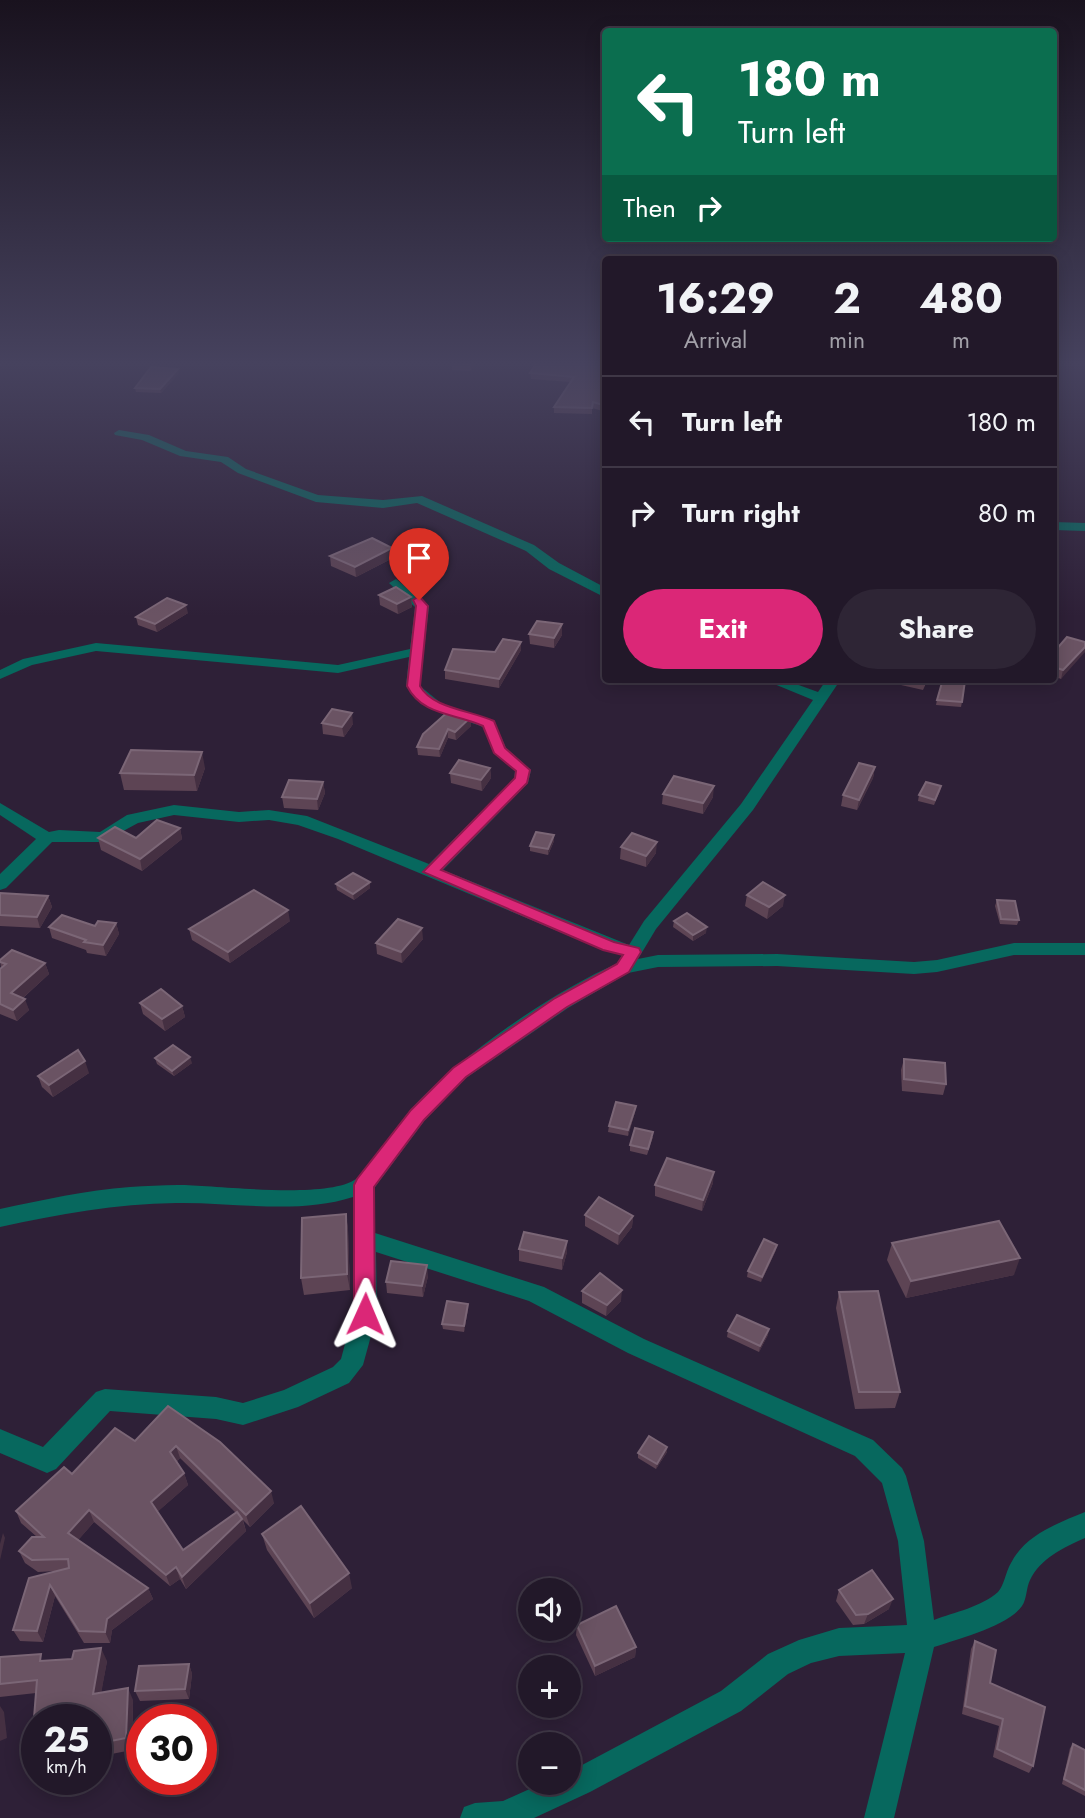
<!DOCTYPE html>
<meta charset="utf-8">
<style>
:root{--surface:#221829;--page:#2e2535;--text:#f1f3f6;--muted:#a2a0a8;--line:#3f3746;--accent:#db2777}
body{margin:0;font-family:Jost,sans-serif;background:var(--page);color:var(--text);height:100vh;display:flex;flex-direction:column;font-size:26px;white-space:nowrap}
*{box-sizing:border-box;margin:0}
p{font-size:23px;color:var(--muted)}
.icon{flex:none;width:38px;height:38px;fill:none;stroke:currentColor;stroke-width:2;stroke-linecap:round;stroke-linejoin:round}
.map{position:relative;flex:1;overflow:hidden}
.details{position:absolute;left:602px;top:256px;width:455px;height:427px;display:flex;flex-direction:column;background:var(--surface);border-radius:7px;box-shadow:0 4px 18px #0003,0 0 0 2px var(--line)}
.details>*{flex:none}
.guide{position:absolute;left:602px;top:28px;width:455px;height:214px;border-radius:7px;box-shadow:0 4px 18px #0003,0 0 0 2px var(--line);background:#0b6e4f;color:#fff;overflow:hidden}
.fabs{position:absolute;left:518px;top:1578px;display:grid;gap:14px}
.fabs a{display:grid;place-items:center;width:63px;height:63px;border-radius:50%;background:var(--surface);box-shadow:0 4px 18px #0003,0 0 0 2px var(--line);font-size:35px}
.speed{position:absolute;left:21px;top:1704px;display:flex;gap:14px;font-size:35px;font-weight:700;text-align:center}
.speed>*{display:grid;place-content:center;width:91px;height:91px;border-radius:50%;background:var(--surface);box-shadow:0 4px 18px #0003,0 0 0 2px var(--line);line-height:1}
.speed small{font-size:18px;font-weight:400}
.speed .limit{border:10px solid #d22;background:#fff;color:#111}
.pin{position:absolute;display:grid;place-items:center;width:60px;height:60px;color:#fff;margin:-72px -30px;border-radius:50% 50% 50% 0;rotate:-45deg;box-shadow:0 0 7px #0007}
.pin .icon{rotate:45deg}
.me{position:absolute;width:77px;margin:-38px;rotate:1deg;stroke-linejoin:round;filter:drop-shadow(0 0 5px #0008)}
.turn{display:flex;align-items:center;gap:24px;height:147px;padding:0 21px;font-size:32px}
.turn .icon{width:91px;height:91px;stroke-width:2.5}
.turn b{display:block;font-size:49px;line-height:60px}
.then{display:flex;align-items:center;height:66px;padding:0 21px;background:#0003;gap:14px;font-size:26px}
.eta{display:flex;justify-content:space-evenly;align-items:center;height:119px;text-align:center}
.eta b{font-size:42px;font-weight:700;line-height:49px}
.cta{display:flex;gap:14px;margin-top:auto;padding:14px 21px}
.cta a{flex:1;height:80px;border-radius:42px;background:var(--accent);color:#fff;font-size:28px;font-weight:700;line-height:80px;text-align:center}
.cta a+a{background:var(--page);color:var(--text)}
ul{padding:0;list-style:none}
li{display:flex;align-items:center;gap:21px;height:91px;padding:0 21px;border-top:2px solid var(--line)}
li div{flex:1}
li b{display:block;font-size:26px}
li em{font-style:normal}
.map>svg:first-child{display:block}
.lines{fill:none;stroke-linecap:round;stroke-linejoin:round}
.minor{fill:#07685e;fill-rule:evenodd}
.wall{fill:#5d4454;fill-rule:evenodd}
.shaded-wall{fill:#453042}
.building{fill:#6a5363;stroke:#7b6676;stroke-width:2}
.route{fill:#db2777;stroke:#8e194d;stroke-width:2}
</style>
<div class="map">
<svg width="1085" height="1818" viewBox="0 0 1085 1818">
<rect width="100%" height="100%" fill="#2e2037"/>
<g class="lines">
<g class="minor">
<path d="M119,430L149,435L186,451L228,457L246,469L318,495L383,500L422,496L534,545L559,563L606,588V598L549,569L526,551L417,503L383,508L316,502L238,473L221,462L180,456L142,440L115,435L114,433Z"/>
<path d="M1054,522L1085,523V531L1054,530Z"/>
<path d="M396,579L429,606L420,686L442,704L494,721L506,748L531,770L528,783L443,870L629,945L644,921L741,804L813,700L762,679H782L818,692L827,679H841L753,810L656,929L638,959L658,955L777,954L914,962L937,960L1014,943H1085V955H1014L937,972L914,974L777,966L658,967L628,973L568,1008L466,1078L425,1120L375,1187V1233L544,1287L644,1339L873,1440L902,1468L906,1476L924,1541L934,1620C955,1612 981,1607 998,1592C1004,1586 1006,1571 1011,1563C1025,1535 1058,1523 1085,1512V1538C1064,1547 1040,1559 1030,1580C1026,1588 1027,1599 1022,1606C1008,1626 957,1639 934,1647L894,1818H864L905,1653L839,1656L811,1663L788,1674L741,1711L590,1792L534,1818H460L464,1807L475,1803L503,1801L543,1783H569V1772L721,1691L768,1654L799,1640L839,1628L907,1625L898,1541L882,1483L855,1456L628,1353L529,1301L376,1252L377,1314L363,1365L349,1383L298,1407L243,1425L216,1419L110,1411L56,1469L47,1473L0,1453V1429L43,1447L96,1392L105,1389L216,1397L243,1403L284,1390L333,1367L341,1359L353,1314V1197C297,1215 235,1202 176,1203C116,1204 59,1214 0,1227V1209C43,1200 86,1190 130,1187C146,1186 162,1185 178,1185C217,1185 326,1200 356,1179C371,1169 398,1124 412,1108C461,1055 552,992 618,963L622,955L603,950L338,839L298,825L269,820L239,822L174,815L138,823L103,842H52L6,888L0,890V874L36,839L0,815V803L49,832L59,830L100,832L127,815L174,805L239,812L269,810L307,816L429,864L514,779L515,771L494,753L483,727C453,715 425,714 406,686L409,657L338,673L96,651L32,665L0,679V670L23,659L96,643L338,665L410,649L415,607L389,583Z"/>
</g>
</g>
<g class="wall">
<path d="M475,362L471,371L452,370V363Z"/>
<path d="M606,362V412L592,408V414L554,413V407L570,382L531,379L530,373Z"/>
<path d="M179,373L161,393L136,392L135,388Z"/>
<path d="M392,548L393,558L356,577L331,566L330,556Z"/>
<path d="M379,595L411,597L412,607L398,614L380,605Z"/>
<path d="M188,613L157,632L138,625L136,617Z"/>
<path d="M529,634L562,635L554,648L530,644Z"/>
<path d="M521,642V650L499,688L445,679V670Z"/>
<path d="M1085,642L1061,679L1054,676V652Z"/>
<path d="M864,679H884L883,682L864,681Z"/>
<path d="M903,679H928L923,690L901,685Z"/>
<path d="M937,700L962,702L961,707L936,705Z"/>
<path d="M471,717V726L456,740L448,738L440,757L418,755L417,747Z"/>
<path d="M322,723L353,724L344,737L323,734Z"/>
<path d="M875,767L873,778L857,810L841,806L843,795Z"/>
<path d="M205,768L197,791L124,790L120,773Z"/>
<path d="M490,768L491,778L482,791L451,783L450,773Z"/>
<path d="M323,782L325,793L318,810L284,808L282,797Z"/>
<path d="M941,786L940,791L934,805L918,801L919,795Z"/>
<path d="M663,794L713,797L703,814L662,804Z"/>
<path d="M180,828L182,839L142,871L101,850L98,838H136Z"/>
<path d="M554,841L548,855L530,851V846Z"/>
<path d="M621,847L656,853L646,867L620,859Z"/>
<path d="M370,882V888L354,900L337,890L336,884Z"/>
<path d="M0,893L48,896L52,907L40,928L0,926Z"/>
<path d="M747,895L783,906L767,919L745,906Z"/>
<path d="M997,900L1019,920L1017,925L1000,924L995,906Z"/>
<path d="M290,921L230,963L192,940L189,929Z"/>
<path d="M674,921L706,933L693,941L673,927Z"/>
<path d="M116,923L119,934L106,956L87,953L86,950L52,938L49,927L95,926Z"/>
<path d="M423,939L402,963L377,954L376,943Z"/>
<path d="M0,960L45,963L49,974L23,998L29,1010L17,1021L0,1014V969L1,968Z"/>
<path d="M140,1003L182,1006L185,1017L165,1031L143,1014Z"/>
<path d="M155,1058L192,1063L174,1076L157,1064Z"/>
<path d="M904,1059L946,1084L943,1095L902,1091L901,1070Z"/>
<path d="M89,1073L53,1097L42,1087L38,1076Z"/>
<path d="M636,1106L635,1112L628,1136L608,1132L609,1126Z"/>
<path d="M653,1137L647,1155L630,1151V1145Z"/>
<path d="M713,1183L702,1211L655,1196V1185Z"/>
<path d="M346,1214L348,1230L350,1290L304,1295L301,1278Z"/>
<path d="M585,1215L633,1216L632,1227L618,1245L585,1226Z"/>
<path d="M567,1241V1252L562,1270L519,1261V1249Z"/>
<path d="M892,1243L1014,1275L906,1298L887,1260Z"/>
<path d="M776,1250L761,1282L747,1277L748,1271Z"/>
<path d="M428,1276L423,1297L387,1293L386,1282Z"/>
<path d="M582,1291L621,1301L606,1316L582,1303Z"/>
<path d="M839,1292L900,1392L895,1408L855,1409L836,1308Z"/>
<path d="M468,1309L464,1332L443,1329L442,1324Z"/>
<path d="M728,1331L768,1335L759,1352L727,1337Z"/>
<path d="M168,1406L274,1503L250,1527L243,1520L246,1531L186,1589L180,1579L170,1586L94,1522L78,1540L148,1588L153,1599L112,1630L110,1643H84L55,1596L43,1642L20,1641L13,1630L56,1571L38,1572L25,1563L19,1551L37,1537L21,1523L16,1511L72,1474L135,1441ZM180,1458L236,1513L183,1550L157,1512L188,1485L184,1473L177,1461Z"/>
<path d="M667,1447V1452L656,1469L638,1458V1453Z"/>
<path d="M262,1534L352,1588L314,1618L267,1550Z"/>
<path d="M839,1590L889,1609L864,1624L853,1625L836,1601Z"/>
<path d="M577,1625L636,1647L635,1657L595,1676L576,1635Z"/>
<path d="M975,1641L990,1683L1033,1766L1029,1773L993,1757L999,1726L962,1714L971,1649Z"/>
<path d="M0,1657L45,1661H107L101,1692L133,1700L132,1750L96,1757V1720H37V1766L31,1756L36,1693L0,1697Z"/>
<path d="M189,1664L192,1674L189,1699L140,1701L135,1691Z"/>
<path d="M1073,1744L1085,1750V1796L1062,1784L1070,1748Z"/>
</g>
<g class="shaded-wall">
<path d="M472,362H475L471,371L470,364Z"/>
<path d="M178,369L179,373L161,393L160,389Z"/>
<path d="M392,548L393,558L356,577L355,567Z"/>
<path d="M411,597L412,607L398,614L397,604Z"/>
<path d="M186,605L188,613L157,632L155,624Z"/>
<path d="M562,624V635L554,648V638Z"/>
<path d="M521,642V650L499,688V679Z"/>
<path d="M1085,647V652L1061,679L1063,670Z"/>
<path d="M352,713L353,724L344,737L342,727Z"/>
<path d="M471,717V726L456,740L455,732Z"/>
<path d="M448,729V738L440,757L439,749Z"/>
<path d="M202,752L205,768L197,791L194,775Z"/>
<path d="M875,767L873,778L857,810L859,800Z"/>
<path d="M490,768L491,778L482,791L481,780Z"/>
<path d="M323,782L325,793L318,810L317,799Z"/>
<path d="M714,786L713,797L703,814V803Z"/>
<path d="M180,828L182,839L142,871L140,859Z"/>
<path d="M554,835V841L548,855V849Z"/>
<path d="M657,842L656,853L646,867V856Z"/>
<path d="M370,882V888L354,900L353,894Z"/>
<path d="M785,895L783,906L767,919L769,907Z"/>
<path d="M48,896L52,907L40,928L37,917Z"/>
<path d="M288,910L290,921L230,963L228,952Z"/>
<path d="M116,923L119,934L106,956L103,945Z"/>
<path d="M707,927L706,933L693,941V935Z"/>
<path d="M422,928L423,939L402,963L401,952Z"/>
<path d="M45,963L49,974L15,1005L11,993Z"/>
<path d="M25,999L29,1010L17,1021L13,1010Z"/>
<path d="M182,1006L185,1017L165,1031L162,1019Z"/>
<path d="M190,1057L192,1063L174,1076L172,1071Z"/>
<path d="M85,1061L89,1073L53,1097L49,1085Z"/>
<path d="M636,1106L635,1112L628,1136V1130Z"/>
<path d="M714,1172L713,1183L702,1211L703,1200Z"/>
<path d="M346,1214L348,1230L350,1290L347,1274Z"/>
<path d="M633,1216L632,1227L618,1245L619,1234Z"/>
<path d="M567,1241V1252L562,1270V1258Z"/>
<path d="M777,1245L776,1250L761,1282L762,1277Z"/>
<path d="M1020,1258L1014,1275L906,1298L911,1281Z"/>
<path d="M427,1265L428,1276L423,1297L422,1286Z"/>
<path d="M622,1290L621,1301L606,1316L607,1305Z"/>
<path d="M468,1304V1309L464,1332V1326Z"/>
<path d="M769,1329L768,1335L759,1352L760,1346Z"/>
<path d="M176,1446L180,1458L174,1464L170,1452Z"/>
<path d="M667,1447V1452L656,1469L657,1464Z"/>
<path d="M184,1473L188,1485L155,1514L151,1502Z"/>
<path d="M271,1491L274,1503L250,1527L246,1515Z"/>
<path d="M89,1510L94,1522L74,1545L68,1533Z"/>
<path d="M242,1519L246,1531L186,1589L182,1577Z"/>
<path d="M3,1533L5,1538L0,1560V1544Z"/>
<path d="M176,1567L180,1579L170,1586L166,1575Z"/>
<path d="M349,1573L352,1588L314,1618L310,1603Z"/>
<path d="M50,1585L55,1596L43,1642L37,1631Z"/>
<path d="M148,1588L153,1599L112,1630L110,1643L105,1632L107,1619Z"/>
<path d="M893,1599L889,1609L864,1624L868,1614Z"/>
<path d="M636,1647L635,1657L595,1676V1666Z"/>
<path d="M101,1648L107,1661L99,1706L93,1694Z"/>
<path d="M189,1664L192,1674L189,1699L185,1689Z"/>
<path d="M128,1688L133,1700L132,1750L126,1738Z"/>
<path d="M0,1706L4,1712L7,1738L0,1741Z"/>
</g>
<g class="building">
<path d="M452,362H472L470,364L452,363Z"/>
<path d="M537,362H606V406L593,402L592,408L554,407L574,377L530,373Z"/>
<path d="M151,367L178,369L160,389L135,388Z"/>
<path d="M372,538L392,548L355,567L330,556Z"/>
<path d="M396,587L411,597L397,604L379,595Z"/>
<path d="M167,598L186,605L155,624L136,617Z"/>
<path d="M537,621L562,624L554,638L529,634Z"/>
<path d="M1067,637L1085,642V647L1063,670L1054,667V652Z"/>
<path d="M503,639L521,642L499,679L445,670L453,649L495,652Z"/>
<path d="M903,679H926L924,684Z"/>
<path d="M943,679L965,681L962,702L937,700Z"/>
<path d="M332,709L352,713L342,727L322,723Z"/>
<path d="M450,710L471,717L455,732L448,729L439,749L417,747L423,734Z"/>
<path d="M131,750L202,752L194,775L120,773Z"/>
<path d="M459,760L490,768L481,780L450,773Z"/>
<path d="M859,763L875,767L859,800L843,795Z"/>
<path d="M674,776L714,786L703,803L663,794Z"/>
<path d="M289,780L323,782L317,799L282,797Z"/>
<path d="M926,782L941,786L935,800L919,795Z"/>
<path d="M157,820L180,828L140,859L98,838L115,827L136,838Z"/>
<path d="M536,832L554,835L548,849L530,846Z"/>
<path d="M632,833L657,842L646,856L621,847Z"/>
<path d="M353,873L370,882L353,894L336,884Z"/>
<path d="M763,882L785,895L769,907L747,895Z"/>
<path d="M254,890L288,910L228,952L189,929Z"/>
<path d="M0,893L48,896L37,917L0,915Z"/>
<path d="M997,900L1015,901L1019,920L1001,919Z"/>
<path d="M687,913L707,927L693,935L674,921Z"/>
<path d="M62,915L95,926L98,921L116,923L103,945L84,942L86,940L49,927Z"/>
<path d="M398,919L422,928L401,952L376,943Z"/>
<path d="M12,950L45,963L11,993L25,999L13,1010L0,1004V969L6,964L0,962V960Z"/>
<path d="M161,989L182,1006L162,1019L140,1003Z"/>
<path d="M173,1045L190,1057L172,1071L155,1058Z"/>
<path d="M78,1050L85,1061L49,1085L38,1076Z"/>
<path d="M904,1059L945,1063L946,1084L904,1079Z"/>
<path d="M616,1102L636,1106L628,1130L609,1126Z"/>
<path d="M635,1128L653,1132L648,1149L630,1145Z"/>
<path d="M667,1158L714,1172L703,1200L655,1185Z"/>
<path d="M599,1197L633,1216L619,1234L585,1215Z"/>
<path d="M346,1214L347,1274L301,1278L302,1218Z"/>
<path d="M999,1221L1020,1258L911,1281L892,1243Z"/>
<path d="M524,1232L567,1241L562,1258L519,1249Z"/>
<path d="M764,1239L777,1245L762,1277L748,1271Z"/>
<path d="M391,1261L427,1265L422,1286L386,1282Z"/>
<path d="M600,1273L622,1290L607,1305L582,1291Z"/>
<path d="M878,1291L900,1392H859L839,1292Z"/>
<path d="M447,1301L468,1304L464,1326L442,1324Z"/>
<path d="M737,1315L769,1329L760,1346L728,1331Z"/>
<path d="M168,1406L220,1442L271,1491L246,1515L176,1446L170,1452L184,1473L151,1502L183,1550L237,1512L242,1519L182,1577L176,1567L166,1575L89,1510L68,1533L148,1588L107,1619L105,1632L79,1631L50,1585L37,1631L13,1630L29,1578L69,1568L68,1559L32,1560L19,1551L32,1537H44L16,1511L64,1467L72,1474L115,1428L135,1441Z"/>
<path d="M649,1436L667,1447L657,1464L638,1453Z"/>
<path d="M301,1506L349,1573L310,1603L262,1534Z"/>
<path d="M872,1570L893,1599L868,1614L856,1615L839,1590Z"/>
<path d="M616,1606L636,1647L595,1666L577,1625Z"/>
<path d="M975,1641L996,1650L990,1683L1045,1707L1033,1766L997,1749L1003,1719L965,1706Z"/>
<path d="M101,1648L93,1694L128,1688L126,1738L96,1744V1720H37V1755L31,1756L37,1680L0,1684V1657L41,1654L40,1661L72,1659L74,1651Z"/>
<path d="M189,1664L185,1689L135,1691L139,1666Z"/>
<path d="M1073,1744L1085,1750V1790L1064,1779Z"/>
</g>
<linearGradient id="sky" x2="0" y2="1"><stop stop-color="#19121e"/><stop offset="0.59" stop-color="#46425e"/><stop offset="1" stop-color="#46425e" stop-opacity="0"/></linearGradient>
<rect width="1085" height="616" fill="url(#sky)"/>
<path class="route" d="M419,596L428,606L420,686C432,708 469,710 494,721L505,748L530,770L527,783L441,870L614,942L639,948L641,952L629,972L567,1007L466,1077L424,1120L374,1187L375,1314L372,1321L365,1324L357,1321L354,1314V1185L357,1179L411,1110L453,1068L555,998L617,964L623,955L603,950L423,872L515,778L516,771L494,753L483,726C455,713 422,716 407,686L416,606L413,600Z"/>
</svg>
<div class="fabs">
<a><svg class="icon" aria-label="sound" viewBox="0 0 24 24"><path d="M4 9h4l5-4v14l-5-4H4zM17 9q2 3 0 6"/></svg></a>
<a>+</a>
<a>−</a>
</div>
<div class="speed"><div>25<small>km/h</small></div><div class="limit">30</div></div>
<div class="pin" style="left:419px;top:600px;background:#d93025"><svg class="icon" aria-label="arrive" viewBox="0 0 24 24"><path d="M6 21V4h12l-3 4 3 4H6"/></svg></div>
<svg class="me" style="left:365px;top:1314px" viewBox="-20 -20 40 40"><path d="M0-17L14 15 0 8-14 15z" fill="#db2777" stroke="#fff" stroke-width="4"/></svg>
<div class="guide">
<div class="turn"><svg class="icon" aria-label="left" viewBox="0 0 24 24"><path d="M17 20v-9H6M10 6l-5 5 5 5"/></svg><div><b>180 m</b>Turn left</div></div>
<div class="then">Then<svg class="icon" aria-label="right" viewBox="0 0 24 24"><path d="M7 20v-9h11M14 6l5 5-5 5"/></svg></div>
</div>
<section class="details">
<div class="eta">
<div><b>16:29</b><p>Arrival</p></div>
<div><b>2</b><p>min</p></div>
<div><b>480</b><p>m</p></div>
</div>
<ul>
<li><svg class="icon" aria-label="left" viewBox="0 0 24 24"><path d="M17 20v-9H6M10 6l-5 5 5 5"/></svg><div><b>Turn left</b></div><em>180 m</em></li>
<li><svg class="icon" aria-label="right" viewBox="0 0 24 24"><path d="M7 20v-9h11M14 6l5 5-5 5"/></svg><div><b>Turn right</b></div><em>80 m</em></li>
</ul>
<div class="cta"><a>Exit</a><a>Share</a></div>
</section>
</div>
